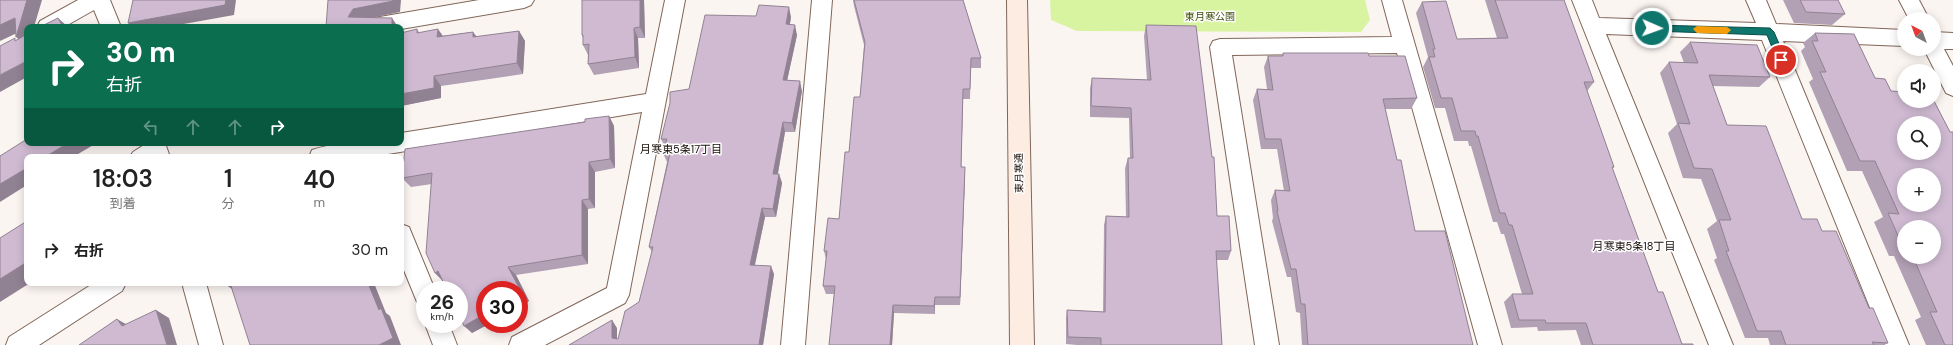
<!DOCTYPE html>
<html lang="ja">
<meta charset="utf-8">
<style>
:root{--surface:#fff;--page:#f6f6f6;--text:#222;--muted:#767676}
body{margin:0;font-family:"DM Sans","Noto Sans JP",sans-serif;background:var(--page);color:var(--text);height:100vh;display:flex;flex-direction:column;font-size:15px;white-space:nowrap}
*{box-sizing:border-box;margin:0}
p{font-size:13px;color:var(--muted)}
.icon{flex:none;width:22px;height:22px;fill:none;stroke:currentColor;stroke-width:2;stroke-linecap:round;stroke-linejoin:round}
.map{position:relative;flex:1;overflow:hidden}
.sheet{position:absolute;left:24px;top:154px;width:380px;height:132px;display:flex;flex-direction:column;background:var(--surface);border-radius:8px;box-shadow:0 2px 10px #0003}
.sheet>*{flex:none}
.guide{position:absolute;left:24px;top:24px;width:380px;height:122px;border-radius:8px;box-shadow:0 2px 10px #0003;background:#0b6e4f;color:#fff;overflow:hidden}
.needle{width:26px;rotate:319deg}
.controls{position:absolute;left:1897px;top:12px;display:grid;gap:8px}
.controls a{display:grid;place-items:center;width:44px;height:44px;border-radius:50%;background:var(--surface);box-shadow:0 2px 10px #0003;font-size:20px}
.speed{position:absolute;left:416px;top:281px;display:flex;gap:8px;font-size:20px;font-weight:700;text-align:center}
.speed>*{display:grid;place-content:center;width:52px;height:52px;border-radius:50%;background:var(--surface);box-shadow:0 2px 10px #0003;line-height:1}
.speed small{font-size:10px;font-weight:400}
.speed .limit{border:6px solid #d22;background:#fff;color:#111}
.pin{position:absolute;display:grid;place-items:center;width:34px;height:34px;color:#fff;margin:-17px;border:2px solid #fff;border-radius:50%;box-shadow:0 1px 4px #0007}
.me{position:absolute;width:44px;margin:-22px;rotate:92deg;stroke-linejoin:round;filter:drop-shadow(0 0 3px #0008)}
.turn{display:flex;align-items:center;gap:14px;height:84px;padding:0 16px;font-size:18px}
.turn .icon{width:52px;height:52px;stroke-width:2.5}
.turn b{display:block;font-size:28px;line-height:34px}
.lanes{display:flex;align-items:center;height:38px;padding:0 16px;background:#0003;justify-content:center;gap:20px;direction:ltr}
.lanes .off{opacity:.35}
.eta{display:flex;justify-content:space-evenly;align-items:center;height:68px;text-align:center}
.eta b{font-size:24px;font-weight:600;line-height:28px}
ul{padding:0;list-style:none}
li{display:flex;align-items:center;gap:12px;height:56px;padding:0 16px}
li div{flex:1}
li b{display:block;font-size:15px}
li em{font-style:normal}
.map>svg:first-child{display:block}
.green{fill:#d8f4a1}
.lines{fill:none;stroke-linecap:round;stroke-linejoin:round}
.lane-casing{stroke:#806658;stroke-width:2}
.street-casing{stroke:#806658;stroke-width:2}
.secondary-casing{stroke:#806658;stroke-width:2}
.lane{fill:#fff;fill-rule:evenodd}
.street{fill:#fff;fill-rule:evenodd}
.secondary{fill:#fcece1;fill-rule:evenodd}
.wall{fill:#b2a0b5;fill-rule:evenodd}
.shaded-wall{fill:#918293}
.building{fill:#cfbad2;stroke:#918293;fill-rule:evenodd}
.route{fill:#0f766e;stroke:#0a4d48}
.slow{fill:#f59e0b}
.labels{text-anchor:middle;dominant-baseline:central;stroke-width:3;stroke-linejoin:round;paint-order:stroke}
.park-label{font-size:10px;fill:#3e4e0f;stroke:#fff}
.street-label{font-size:10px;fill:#180e09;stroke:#fff}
.neighbourhood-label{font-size:11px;fill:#180e09;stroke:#fff}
</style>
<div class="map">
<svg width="1953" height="345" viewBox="0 0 1953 345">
<rect width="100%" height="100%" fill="#fbf5f2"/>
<path class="green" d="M1050,0H1365L1370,20L1361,32L1077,31L1051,20Z"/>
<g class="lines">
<defs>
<path id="lane" d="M147,143H162L164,147C157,160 143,157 130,157L133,152Z"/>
<g id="street">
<path d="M78,0H110L121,27H101L94,10L64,27H37L40,21Z"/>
<path d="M479,0H534L531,5L524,8L401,29V27H358L361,21L368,19Z"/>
<path d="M665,0H685L629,295L625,303L545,345H509L512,337L607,288L642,112L370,157H309L312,150C341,140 371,143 401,143V133L646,94Z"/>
<path d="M812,0H832L805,345H781Z"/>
<path d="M1382,0H1402L1502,345H1478L1397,53L1232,55L1279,345H1255L1210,47L1213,41L1220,39L1392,37Z"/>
<path d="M1572,0H1592L1599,18L1756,23L1746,0H1766L1776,24L1904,30V46L1783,41L1909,345H1885L1762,40L1606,34L1733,345H1709Z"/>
<path d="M1899,0H1919L1929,19H1909Z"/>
<path d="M1934,32L1953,33V49H1944L1953,66V96L1946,93L1924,49H1934Z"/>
<path d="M143,143H165L170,157H148Z"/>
<path d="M401,224L409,227L435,290H425V305L417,302L401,263Z"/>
<path d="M94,283H126L122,291L39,345H6L9,337Z"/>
<path d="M182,283H206L223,345H199Z"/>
<path d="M425,324H449L457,345H433Z"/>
</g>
<path id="secondary" d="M1007,0H1027L1034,345H1010Z"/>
</defs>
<use href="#lane" class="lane-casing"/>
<use href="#street" class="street-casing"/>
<use href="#secondary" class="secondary-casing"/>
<use href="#lane" class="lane"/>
<use href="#street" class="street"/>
<use href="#secondary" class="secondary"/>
</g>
<g class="wall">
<path d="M582,0H644L645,38H638L639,68L594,75L588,64V55L583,45V38L582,35Z"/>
<path d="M853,0H963L981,58V68H971L970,99H963L961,167L965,176L960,305H935V314L894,313L892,345H829L834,294H826L823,286L826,259L824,251L839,219L849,152L860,97L864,45L854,6Z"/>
<path d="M1485,0H1564L1594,82L1587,91L1614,167L1612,169L1658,292L1682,344L1693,345H1581L1576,330L1538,331L1537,327L1511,328L1504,302L1512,294H1522L1504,234H1501L1497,222H1493L1471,146H1469L1468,141H1454L1445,108H1435L1423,67L1428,57L1416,13L1422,2L1457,39L1497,38Z"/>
<path d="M1783,0H1838L1845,14L1832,25L1794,23Z"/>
<path d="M791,17L790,24L797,35L787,81L802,91L795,132H785L778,174H779L782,183L776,217H765L755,265L774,274L763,345H569L617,328V339H618L639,302L652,252L649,247L667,162L663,153L665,147L661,139L689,89Z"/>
<path d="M1146,25L1217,216L1231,251L1228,260H1216L1222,345H1077L1066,344V318L1067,310L1103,312L1104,225L1106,216L1126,217L1125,168L1128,158H1130L1129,118L1090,117V88L1092,78L1147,80L1144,36Z"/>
<path d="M417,29L419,32L442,36L473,32L477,37L519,31L525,41L523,74L441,86V98L401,106V33Z"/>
<path d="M1815,33L1854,34L1875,78L1885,79L1891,91L1904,92V101H1934L1950,132H1953V345H1926L1915,320L1921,317L1894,256H1889L1874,222L1883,217L1862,171H1847L1809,82L1813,79L1801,51L1805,47L1803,43ZM1904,123H1934V153H1904ZM1904,175H1934V205H1904ZM1904,227H1934V257H1904Z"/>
<path d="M1690,42L1770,77L1759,87L1713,86L1727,125L1802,219L1822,231L1869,308L1888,343L1884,345H1770L1768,338H1745L1714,260L1717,258L1707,229L1717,221L1701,179L1683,178L1668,133L1677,124L1660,73L1669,62L1684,63L1680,52Z"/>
<path d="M1283,53L1369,56L1417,98L1411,109H1385L1397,160L1415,231L1473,345H1302L1300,313L1296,312L1291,277H1287L1272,221L1273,218L1271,200L1275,190L1284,191L1277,149H1261L1253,100L1257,89H1267L1264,67L1268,56H1282Z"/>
<path d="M609,116L614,126L615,168L595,172V208L588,209V264L516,275L529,301L472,333L441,279L435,273L432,184L411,187L402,178L585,122Z"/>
</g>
<g class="shaded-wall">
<path d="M27,0H42L34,27H27V46L16,37L17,33L0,41V25Z"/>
<path d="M226,0H236L234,15L167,27H132L128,23Z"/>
<path d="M393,0H401L400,12L361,20L348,17L353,9Z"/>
<path d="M640,0H644L645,38L640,27Z"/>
<path d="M789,7L791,17L788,34L786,24Z"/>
<path d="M58,18L68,27H63Z"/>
<path d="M392,18L398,27H392Z"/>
<path d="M795,25L797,35L785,90L783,80Z"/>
<path d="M634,28L638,38L639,68L635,57Z"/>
<path d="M438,29L445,39L437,37Z"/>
<path d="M519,31L525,41L523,74L517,63Z"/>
<path d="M473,32L480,42L473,37Z"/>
<path d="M25,62L27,63V77L0,92V75Z"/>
<path d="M434,76L441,86V98L401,106V94Z"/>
<path d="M800,81L802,91L795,132L792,123Z"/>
<path d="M963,89V99L961,176V167Z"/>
<path d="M609,116L614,126L615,168L610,159Z"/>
<path d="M783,122L785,132L776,183L773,174Z"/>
<path d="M68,143H95V144L73,157H45Z"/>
<path d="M589,162L595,172V208L589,199Z"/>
<path d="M965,167V176L960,305V297Z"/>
<path d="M27,168V185L0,202V184Z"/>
<path d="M779,174L782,183L776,217L773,209Z"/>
<path d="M582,200L588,209V264L582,255Z"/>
<path d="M762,208L765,217L753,273L750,265Z"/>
<path d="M27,262V283H30L0,302V279Z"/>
<path d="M771,266L774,274L763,345H759Z"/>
<path d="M508,267L516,275L529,301L519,307V295Z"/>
<path d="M438,271L443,281L435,273Z"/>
<path d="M226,283H231L236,292L225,284Z"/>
<path d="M368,283H374L386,313L390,316L401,345H379Z"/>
<path d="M935,297V314L934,306Z"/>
<path d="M893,305L894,313L892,345H890Z"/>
<path d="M156,310L169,318L177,345H167Z"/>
<path d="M485,314V324H489L472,333L464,326Z"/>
<path d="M117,319L131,327L122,326Z"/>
<path d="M612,320L617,328V345L612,338Z"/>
</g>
<g class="building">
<path d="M0,0H27L16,37L15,18L0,25Z"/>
<path d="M133,0H226L225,5L128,23Z"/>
<path d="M328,0H393V1L353,9L348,17L392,18V27H326Z"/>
<path d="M582,0H640V27L634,28L635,57L588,64L589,44L583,45V35H582Z"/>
<path d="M854,0H963L981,58H971L970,89H963L961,167H965L960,297H935L934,306L893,305L890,345H829L835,286H823L827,251H824L828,218L839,219L845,152H849L854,97H860L865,42Z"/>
<path d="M1495,0H1564L1594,82H1584L1614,167H1612L1658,292H1663L1682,344H1693V345H1593L1586,323H1546L1545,320H1519L1512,294H1533L1512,225H1509L1505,213H1500L1478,136H1476L1475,131H1461L1452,98H1441L1429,57H1435L1433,49H1435L1422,2L1446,1L1457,39L1508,38Z"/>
<path d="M1800,0H1838L1845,14L1806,12Z"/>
<path d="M759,5L789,7L786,24L795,25L783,80L800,81L792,123L783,122L773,174H779L773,209L762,208L750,265L771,266L759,345H569L612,320V338L618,339L625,311L639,302L653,247H649L670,153H663L667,139H661L670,103V92L689,89L705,15L756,16Z"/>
<path d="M58,18L63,27H40Z"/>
<path d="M1146,25L1196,26L1212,157H1214L1217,216H1229L1231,251H1216L1222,345H1101V338L1068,337L1067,310L1105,312L1106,216L1129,217L1128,158H1133L1131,108L1091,106L1092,78L1151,80Z"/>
<path d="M417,29V33L438,29L437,37L473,32V37L519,31L517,63L434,76V88L401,94V33Z"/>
<path d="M1815,33L1854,34L1875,78L1885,79L1891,91L1904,92V101H1934L1950,132H1953V345H1945L1930,312H1937L1913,257H1934V227H1904V247H1903L1888,213L1899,214L1875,161H1860L1820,72H1826L1812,41H1818ZM1904,123H1934V153H1904ZM1904,175H1934V205H1904Z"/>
<path d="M27,34V65L25,62L0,75V46L15,38V41Z"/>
<path d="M1690,42L1757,45L1770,77L1709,75L1727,125L1766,126L1802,219H1817L1822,231H1836L1869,308H1873L1888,343L1872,342L1874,345H1786L1781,331H1757L1726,251H1729L1719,220H1731L1712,169L1694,168L1678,123L1690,124L1669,62L1698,63Z"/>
<path d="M1283,53H1368L1369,56H1405L1417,98L1383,99L1397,160H1401L1415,231H1445L1473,345H1308L1305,304H1301L1296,269H1291L1277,211H1278L1275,190L1290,191L1281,139H1265L1257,89L1273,90L1268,56H1283Z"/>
<path d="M609,116L610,159L589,162V199L582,200V255L508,267L522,293L519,295V290H485V314L464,326L459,315V290H447L438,271L435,273L426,253L432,173L402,178L405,149L585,122V119Z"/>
<path d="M27,139V143H68L45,157H27V168L0,184V156Z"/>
<path d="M27,221V262L0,279V238Z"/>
<path d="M230,283H368L379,310L381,308L393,338L379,345H250Z"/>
<path d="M156,310L167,345H79L117,319L122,326Z"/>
</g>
<path class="route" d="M1652,25L1770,28L1774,32L1786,60L1781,63L1778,62L1767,35L1652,31L1648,28Z"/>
<path class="slow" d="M1697,26L1727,27L1731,30L1727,34L1697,33L1693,29Z"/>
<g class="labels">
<g class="park-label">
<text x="1210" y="16">東月寒公園</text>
</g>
<g class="street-label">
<text transform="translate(1019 173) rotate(-91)">東月寒通</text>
</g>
<g class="neighbourhood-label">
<text x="681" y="149">月寒東5条17丁目</text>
<text x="1634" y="246">月寒東5条18丁目</text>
</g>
</g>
</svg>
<div class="controls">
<a><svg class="needle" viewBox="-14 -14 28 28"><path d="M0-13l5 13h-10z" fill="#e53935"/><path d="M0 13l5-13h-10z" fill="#767676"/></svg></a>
<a><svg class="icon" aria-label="sound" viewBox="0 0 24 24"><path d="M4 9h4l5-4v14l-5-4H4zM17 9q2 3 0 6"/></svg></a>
<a><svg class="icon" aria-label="search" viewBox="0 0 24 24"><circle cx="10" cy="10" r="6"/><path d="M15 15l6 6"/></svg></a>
<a>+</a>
<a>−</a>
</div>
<div class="speed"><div>26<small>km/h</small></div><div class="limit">30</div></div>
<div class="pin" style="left:1781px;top:60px;background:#d93025"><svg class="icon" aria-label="arrive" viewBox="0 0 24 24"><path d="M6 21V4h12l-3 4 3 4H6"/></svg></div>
<svg class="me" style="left:1652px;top:28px" viewBox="-20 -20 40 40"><circle r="17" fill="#0f766e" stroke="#fff" stroke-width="3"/><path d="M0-11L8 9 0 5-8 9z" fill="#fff"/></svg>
<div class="guide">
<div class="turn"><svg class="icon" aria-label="right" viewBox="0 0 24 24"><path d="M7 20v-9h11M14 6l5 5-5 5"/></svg><div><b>30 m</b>右折</div></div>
<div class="lanes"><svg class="icon off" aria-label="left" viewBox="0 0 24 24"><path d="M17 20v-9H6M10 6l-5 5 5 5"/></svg><svg class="icon off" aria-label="ahead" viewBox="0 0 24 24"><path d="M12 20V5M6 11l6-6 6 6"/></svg><svg class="icon off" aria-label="ahead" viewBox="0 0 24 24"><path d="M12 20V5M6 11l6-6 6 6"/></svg><svg class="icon" aria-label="right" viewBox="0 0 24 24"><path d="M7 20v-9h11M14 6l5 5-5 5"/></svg></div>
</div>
<section class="sheet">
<div class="eta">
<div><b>18:03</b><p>到着</p></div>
<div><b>1</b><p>分</p></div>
<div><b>40</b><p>m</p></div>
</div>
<ul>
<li><svg class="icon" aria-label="right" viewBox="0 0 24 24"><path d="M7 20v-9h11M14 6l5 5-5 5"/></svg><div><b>右折</b></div><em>30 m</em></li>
</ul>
</section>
</div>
